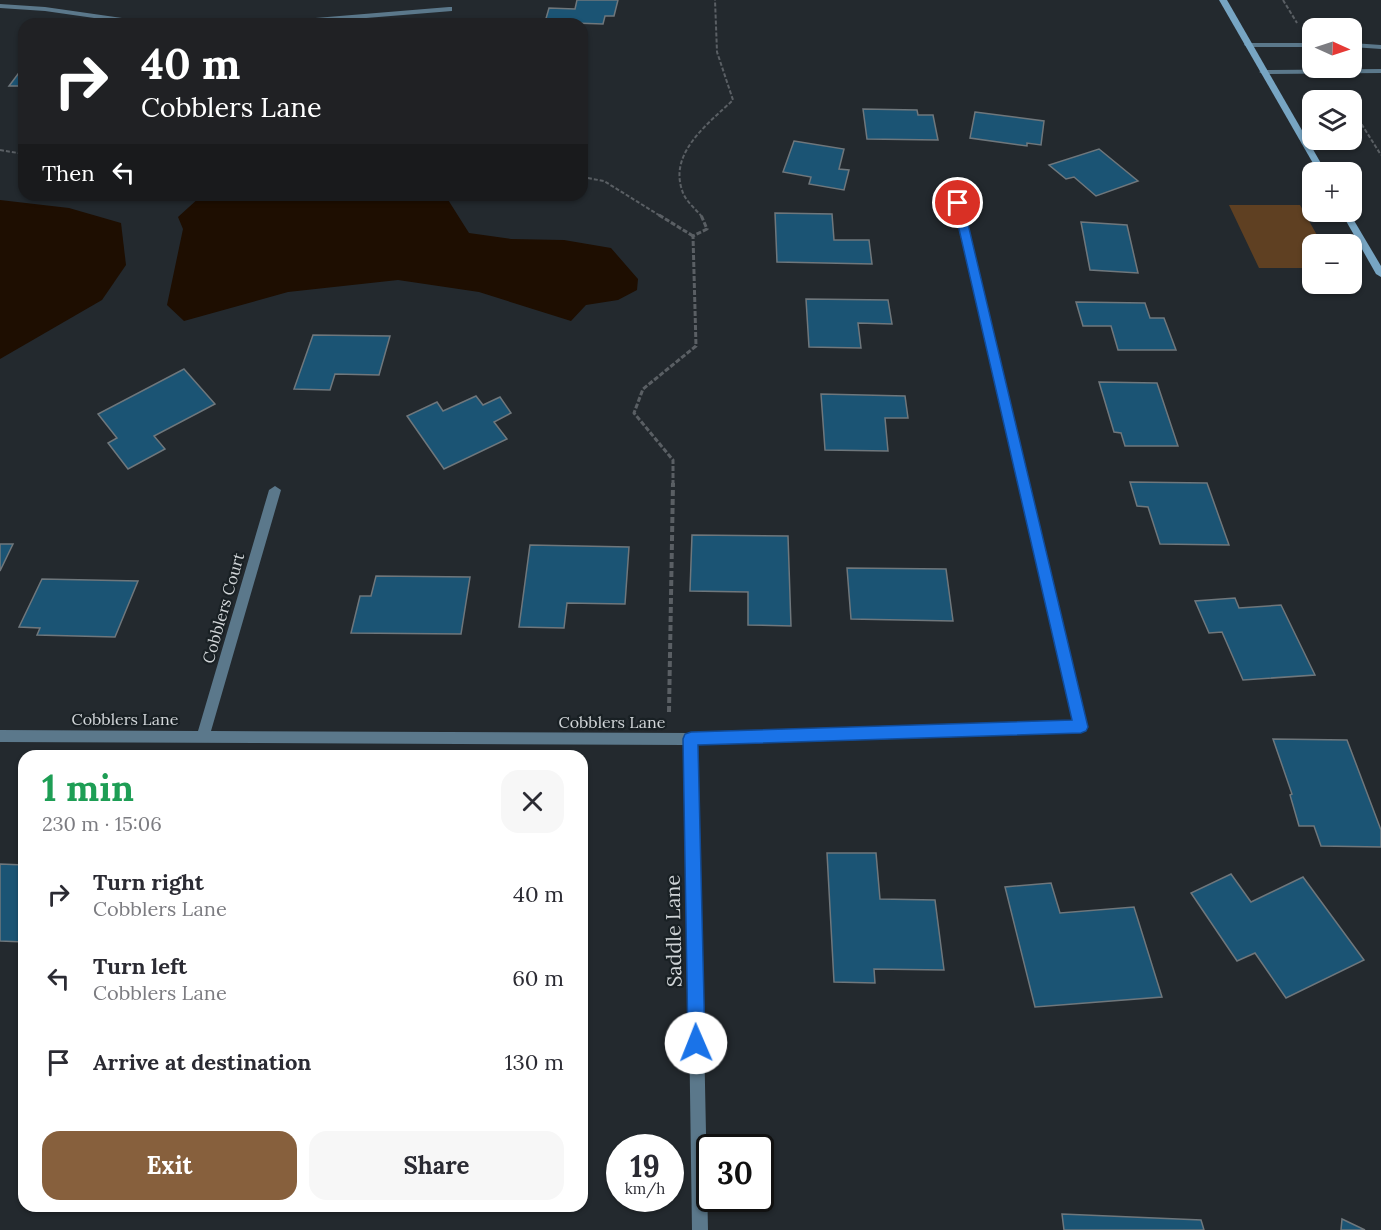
<!DOCTYPE html>
<meta charset="utf-8">
<style>
:root{--surface:#fff;--page:#f7f7f7;--text:#2b2b33;--muted:#7c7c81;--accent:#87603d}
body{margin:0;font-family:Lora,serif;background:var(--page);color:var(--text);height:100vh;display:flex;flex-direction:column;font-size:22px;white-space:nowrap}
*{box-sizing:border-box;margin:0}
p{font-size:20px;color:var(--muted)}
.icon{flex:none;width:33px;height:33px;fill:none;stroke:currentColor;stroke-width:2;stroke-linecap:round;stroke-linejoin:round}
.map{position:relative;flex:1;overflow:hidden}
.drawer{position:absolute;left:18px;top:750px;width:570px;height:462px;display:flex;flex-direction:column;background:var(--surface);border-radius:18px;box-shadow:0 2px 4px #0004}
.drawer>*{flex:none}
.top-card{position:absolute;left:18px;top:18px;width:570px;height:183px;border-radius:18px;box-shadow:0 2px 4px #0004;background:#202124;color:#fff;overflow:hidden}
.needle{width:39px;rotate:93deg}
.controls{position:absolute;left:1302px;top:18px;display:grid;gap:12px}
.controls a{display:grid;place-items:center;width:60px;height:60px;border-radius:12px;background:var(--surface);box-shadow:0 2px 4px #0004;font-size:30px}
.speed{position:absolute;left:606px;top:1134px;display:flex;gap:12px;font-size:30px;font-weight:700;text-align:center}
.speed>*{display:grid;place-content:center;width:78px;height:78px;border-radius:50%;background:var(--surface);box-shadow:0 2px 4px #0004;line-height:1}
.speed small{font-size:15px;font-weight:400}
.speed .limit{border:3px solid #111;border-radius:9px;background:#fff;color:#111}
.pin{position:absolute;display:grid;place-items:center;width:51px;height:51px;color:#fff;margin:-26px;border:3px solid #fff;border-radius:50%;box-shadow:0 2px 6px #0007}
.me{position:absolute;width:66px;margin:-33px;rotate:359deg;stroke-linejoin:round;filter:drop-shadow(0 0 4px #0008)}
.turn{display:flex;align-items:center;gap:21px;height:126px;padding:0 24px;font-size:27px}
.turn .icon{width:78px;height:78px;stroke-width:2.5}
.turn b{display:block;font-size:42px;line-height:51px}
.then{display:flex;align-items:center;height:57px;padding:0 24px;background:#0003;gap:12px;font-size:22px}
.round{display:grid;place-items:center;flex:none;width:63px;height:63px;border-radius:18px;background:var(--page)}
.headline{display:flex;align-items:center;justify-content:space-between;height:102px;padding:0 24px}
h1{font-size:36px;font-weight:700;line-height:45px;color:#1e9e55}
.button{display:flex;gap:12px;margin-top:auto;padding:12px 24px}
.button a{flex:1;height:69px;border-radius:18px;background:var(--accent);color:#fff;font-size:24px;font-weight:700;line-height:69px;text-align:center}
.button a+a{background:var(--page);color:var(--text)}
ul{padding:0;list-style:none}
li{display:flex;align-items:center;gap:18px;height:84px;padding:0 24px}
li div{flex:1}
li b{display:block;font-size:22px}
li em{font-style:normal}
.map>svg:first-child{display:block}
.green{fill:#5f4022}
.water{fill:#1e0e01}
.building{fill:#1b5474;stroke:#6f777c;stroke-width:1.5}
.lines{fill:none;stroke-linecap:round;stroke-linejoin:round}
.path-far2{stroke:#5a5f64;stroke-width:2;stroke-dasharray:4 2;stroke-linecap:butt}
.path-far1{stroke:#5a5f64;stroke-width:3;stroke-dasharray:5 2;stroke-linecap:butt}
.path{stroke:#5a5f64;stroke-width:4;stroke-dasharray:6 3;stroke-linecap:butt}
.street{fill:#5b788b;fill-rule:evenodd}
.secondary{fill:#77a5c3;fill-rule:evenodd}
.route{fill:#1a73e8;stroke:#114b97;stroke-width:1.5}
.labels{text-anchor:middle;dominant-baseline:central;stroke-width:4.5;stroke-linejoin:round;paint-order:stroke}
.street-label{font-size:16px;fill:#d1d5d8;stroke:#192024}
.near-street-label{font-size:20px;fill:#d1d5d8;stroke:#192024}
</style>
<div class="map">
<svg width="1381" height="1230" viewBox="0 0 1381 1230">
<rect width="100%" height="100%" fill="#23292e"/>
<path class="green" d="M1229,205H1300L1322,244H1312V268H1259Z"/>
<g class="water">
<path d="M207,195H445L469,233L511,239L564,240L611,248L638,279L637,290L618,300L586,305L571,321L479,292L398,280L288,292L184,321L167,305L183,229L178,217L200,197Z"/>
<path d="M0,200L69,208L121,223L126,265L102,300L0,359Z"/>
</g>
<g class="building">
<path d="M577,0H618L614,16H605L603,24L545,22L549,8L575,9Z"/>
<path d="M24,66V86H9Z"/>
<path d="M863,109L917,110L918,115H933L938,140L867,139Z"/>
<path d="M975,112L1044,121L1041,145L1027,143V146L970,138Z"/>
<path d="M794,141L844,149L839,169L849,170L844,190L809,184L811,177L783,172Z"/>
<path d="M1099,149L1138,181L1096,196L1074,177L1066,179L1049,165Z"/>
<path d="M775,213L832,214L834,240H869L872,264L777,262Z"/>
<path d="M1081,222L1127,225L1138,273L1090,270Z"/>
<path d="M806,299L888,300L892,324L858,323L861,348L809,347Z"/>
<path d="M1076,302L1145,303L1150,318H1164L1176,350H1118L1111,326H1083Z"/>
<path d="M313,335L390,336L379,375L335,374L330,390L294,389Z"/>
<path d="M184,369L215,404L154,436L165,449L128,469L108,443L117,438L98,414Z"/>
<path d="M1099,382L1157,383L1178,446H1125L1121,433L1114,432Z"/>
<path d="M821,394L905,396L908,418H885L888,451L825,450Z"/>
<path d="M476,396L483,405L500,397L511,413L494,422L507,439L444,469L407,416L437,402L443,411Z"/>
<path d="M1130,482L1207,483L1229,545L1160,544L1148,507L1137,506Z"/>
<path d="M692,535L788,536L791,626L748,625V592L690,591Z"/>
<path d="M0,544H13L0,571Z"/>
<path d="M530,545L629,547L625,604L567,603L564,628L519,627Z"/>
<path d="M847,568L946,569L953,621L851,619Z"/>
<path d="M376,576L470,577L461,634L351,633L360,596H371Z"/>
<path d="M42,579L138,581L115,637L37,635L40,628L19,627Z"/>
<path d="M1235,598L1239,608L1281,605L1315,675L1243,680L1222,632L1209,633L1195,601Z"/>
<path d="M1273,739L1347,740L1381,830V847L1321,846L1314,826H1299L1290,795L1292,794Z"/>
<path d="M827,853H876L880,899L935,900L944,970L874,969L875,983L834,982Z"/>
<path d="M0,864L24,865V942L0,941Z"/>
<path d="M1231,874L1251,902L1303,877L1364,960L1286,998L1255,953L1237,961L1191,893Z"/>
<path d="M1051,883L1060,913L1134,907L1162,997L1035,1007L1005,887Z"/>
<path d="M1062,1214L1201,1220L1204,1230H1064Z"/>
<path d="M1342,1219L1365,1230H1341Z"/>
</g>
<g class="lines">
<g class="path-far2">
<path d="M1283,0L1297,23"/>
<path d="M1352,109L1381,155"/>
<path d="M0,150L24,154"/>
<path d="M582,177L604,181L662,217"/>
<path d="M702,217C695,208 685,201 682,190C669,152 709,123 733,100L717,52L715,0"/>
</g>
<g class="path-far1">
<path d="M659,215L693,236"/>
<path d="M673,485V460L634,413L643,389L696,346L693,236L707,229L701,215"/>
</g>
<path class="path" d="M669,712L673,483"/>
<g class="street">
<path d="M0,4L45,7L122,18L189,22L193,24L122,22L45,11L0,8Z"/>
<path d="M449,7H452V11L293,24H222L226,22L279,21Z"/>
<path d="M1245,43H1312V47H1248L1244,45Z"/>
<path d="M1352,43L1381,45V49L1352,47Z"/>
<path d="M1381,69V73L1263,74L1259,72L1263,70Z"/>
<path d="M958,200L962,203L1087,727L1086,731L1081,733L698,745L708,1230H692L685,745L0,742V730L198,731L269,490L275,486L281,490L211,731L691,733L1073,721L954,203Z"/>
</g>
<g class="secondary">
<path d="M1219,0H1227L1326,172H1318Z"/>
<path d="M1341,212H1349L1381,266V277L1376,274Z"/>
</g>
</g>
<path class="route" d="M958,200L963,203L1088,727L1086,731L1081,733L698,745L705,1043L703,1049L696,1052L690,1049L688,1043L683,739L685,734L691,732L1072,720L953,203Z"/>
<g class="labels">
<g class="street-label">
<text transform="translate(223 608) rotate(-74)">Cobblers Court</text>
<text x="125" y="719">Cobblers Lane</text>
<text x="612" y="722">Cobblers Lane</text>
</g>
<g class="near-street-label">
<text transform="translate(673 931) rotate(-91)">Saddle Lane</text>
</g>
</g>
</svg>
<div class="controls">
<a><svg class="needle" viewBox="-14 -14 28 28"><path d="M0-13l5 13h-10z" fill="#e53935"/><path d="M0 13l5-13h-10z" fill="#7c7c81"/></svg></a>
<a><svg class="icon" aria-label="layers" viewBox="0 0 24 24"><path d="M12 4l9 5-9 5-9-5zM3 14l9 5 9-5"/></svg></a>
<a>+</a>
<a>−</a>
</div>
<div class="speed"><div>19<small>km/h</small></div><div class="limit">30</div></div>
<div class="pin" style="left:958px;top:203px;background:#d93025"><svg class="icon" aria-label="arrive" viewBox="0 0 24 24"><path d="M6 21V4h12l-3 4 3 4H6"/></svg></div>
<svg class="me" style="left:696px;top:1043px" viewBox="-20 -20 40 40"><circle r="19" fill="#fff"/><path d="M0-13L10 11 0 6-10 11z" fill="#1a73e8"/></svg>
<div class="top-card">
<div class="turn"><svg class="icon" aria-label="right" viewBox="0 0 24 24"><path d="M7 20v-9h11M14 6l5 5-5 5"/></svg><div><b>40 m</b>Cobblers Lane</div></div>
<div class="then">Then<svg class="icon" aria-label="left" viewBox="0 0 24 24"><path d="M17 20v-9H6M10 6l-5 5 5 5"/></svg></div>
</div>
<section class="drawer">
<div class="headline"><div><h1>1 min</h1><p>230 m · 15:06</p></div><a class="round"><svg class="icon" aria-label="close" viewBox="0 0 24 24"><path d="M6 6l12 12M18 6L6 18"/></svg></a></div>
<ul>
<li><svg class="icon" aria-label="right" viewBox="0 0 24 24"><path d="M7 20v-9h11M14 6l5 5-5 5"/></svg><div><b>Turn right</b><p>Cobblers Lane</p></div><em>40 m</em></li>
<li><svg class="icon" aria-label="left" viewBox="0 0 24 24"><path d="M17 20v-9H6M10 6l-5 5 5 5"/></svg><div><b>Turn left</b><p>Cobblers Lane</p></div><em>60 m</em></li>
<li><svg class="icon" aria-label="arrive" viewBox="0 0 24 24"><path d="M6 21V4h12l-3 4 3 4H6"/></svg><div><b>Arrive at destination</b></div><em>130 m</em></li>
</ul>
<div class="button"><a>Exit</a><a>Share</a></div>
</section>
</div>
